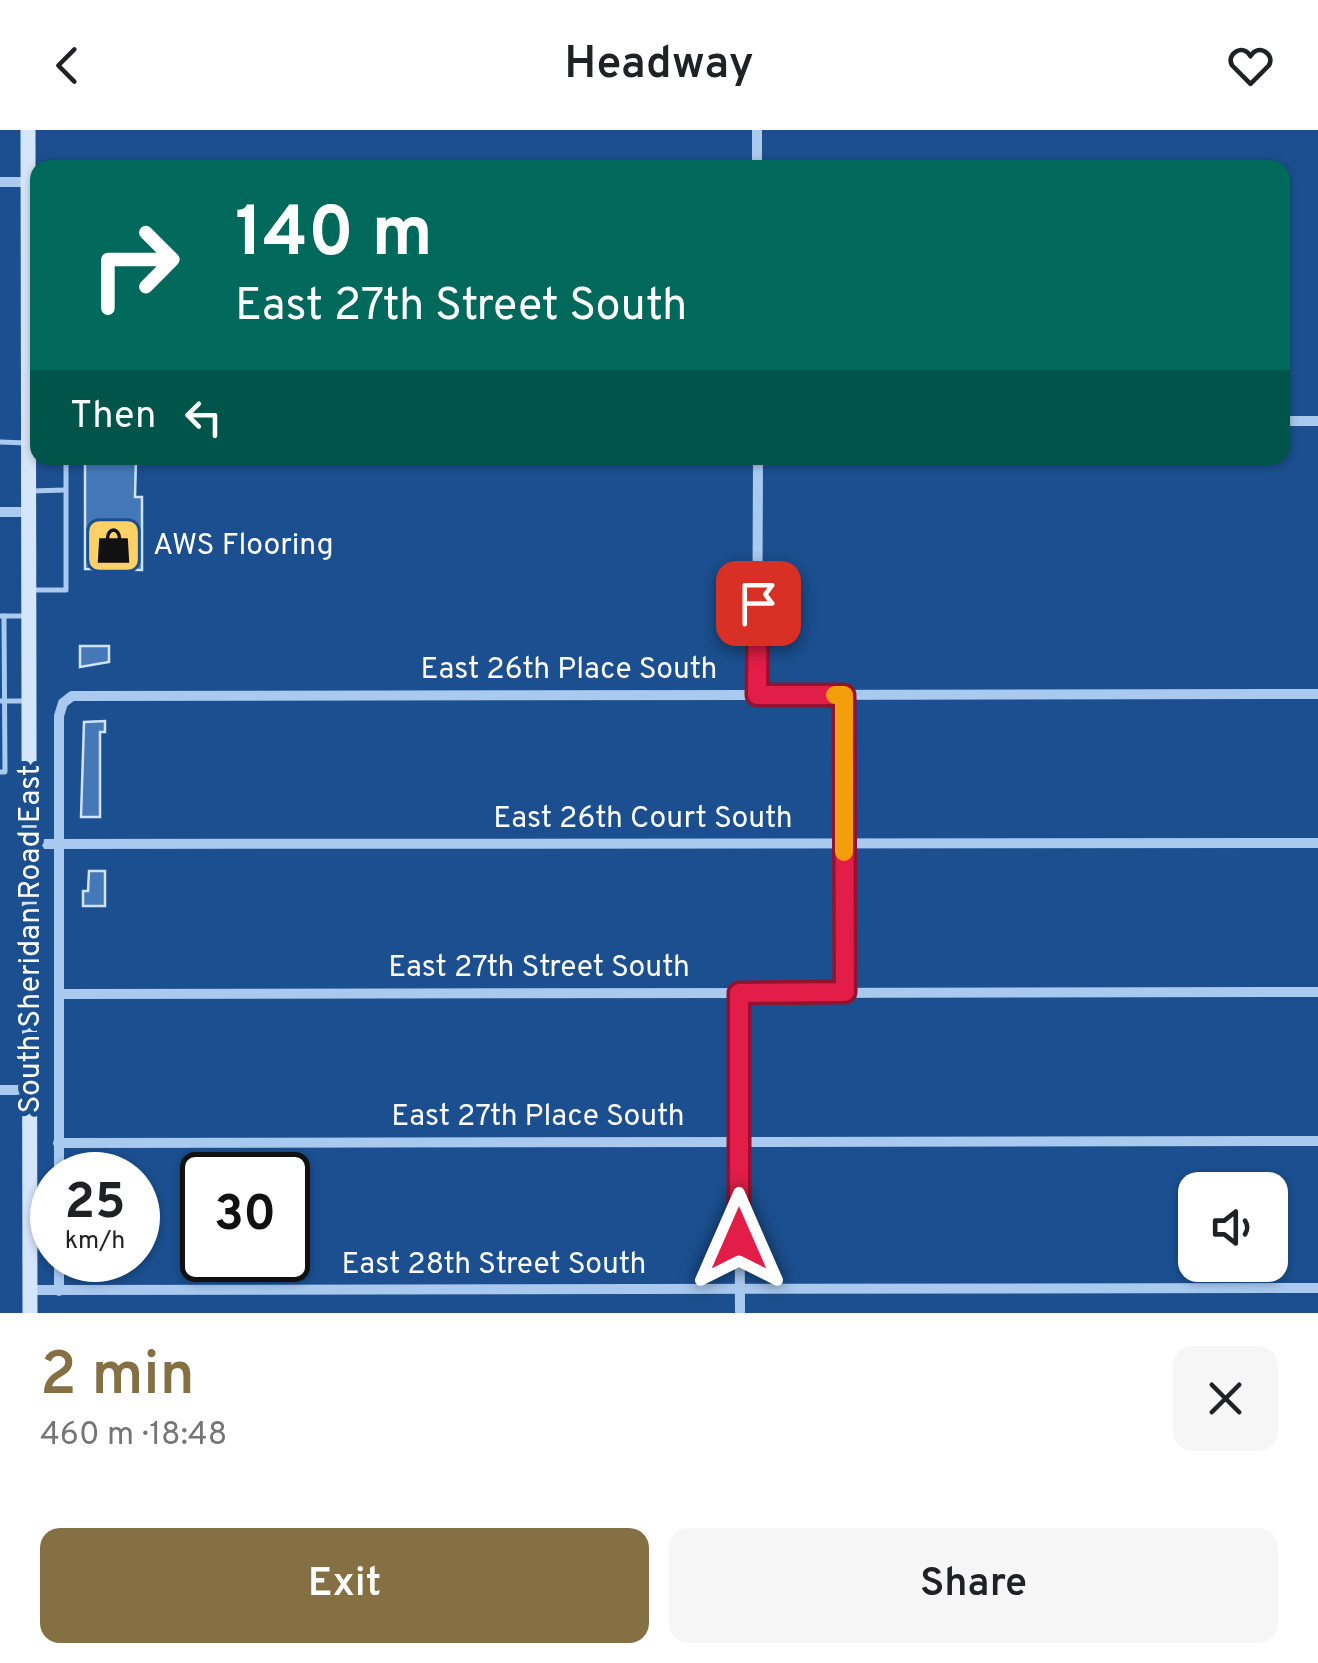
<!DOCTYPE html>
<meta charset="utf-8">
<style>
:root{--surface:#fff;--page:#f6f6f6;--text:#202124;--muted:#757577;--accent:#847042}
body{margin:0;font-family:Overpass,sans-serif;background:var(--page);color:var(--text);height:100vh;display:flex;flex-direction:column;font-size:38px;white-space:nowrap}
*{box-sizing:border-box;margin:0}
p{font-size:32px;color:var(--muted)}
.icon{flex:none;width:55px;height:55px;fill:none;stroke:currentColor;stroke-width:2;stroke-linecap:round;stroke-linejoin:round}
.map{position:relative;height:1183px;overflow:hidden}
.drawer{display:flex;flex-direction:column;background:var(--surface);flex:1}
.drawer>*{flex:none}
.banner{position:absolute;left:30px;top:30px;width:1260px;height:305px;border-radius:20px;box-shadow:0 2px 8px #0004;background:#00695c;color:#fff;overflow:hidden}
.controls{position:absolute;left:1178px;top:1042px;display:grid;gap:20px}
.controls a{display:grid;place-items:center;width:110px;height:110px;border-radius:20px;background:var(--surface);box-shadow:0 2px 8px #0004;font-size:50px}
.speed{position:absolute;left:30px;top:1022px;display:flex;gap:20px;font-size:50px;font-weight:700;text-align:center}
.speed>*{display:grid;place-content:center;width:130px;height:130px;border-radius:50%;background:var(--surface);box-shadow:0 2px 8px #0004;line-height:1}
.speed small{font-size:25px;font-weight:400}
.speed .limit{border:5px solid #111;border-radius:15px;background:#fff;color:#111}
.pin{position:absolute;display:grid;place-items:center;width:85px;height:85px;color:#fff;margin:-42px;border-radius:20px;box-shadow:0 5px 15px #0006}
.me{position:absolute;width:110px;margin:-55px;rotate:0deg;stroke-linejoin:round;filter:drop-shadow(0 0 8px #0008)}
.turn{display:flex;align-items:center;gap:35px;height:210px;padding:0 40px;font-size:45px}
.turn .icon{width:130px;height:130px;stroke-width:2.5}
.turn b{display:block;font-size:70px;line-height:85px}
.then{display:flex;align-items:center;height:95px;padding:0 40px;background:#0003;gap:20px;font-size:38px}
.round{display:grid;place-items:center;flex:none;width:105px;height:105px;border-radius:20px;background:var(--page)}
.headline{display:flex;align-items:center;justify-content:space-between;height:170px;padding:0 40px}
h1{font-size:60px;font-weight:600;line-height:75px;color:var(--accent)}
.primary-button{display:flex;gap:20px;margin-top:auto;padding:20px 40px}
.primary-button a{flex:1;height:115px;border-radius:20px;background:var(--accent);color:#fff;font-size:40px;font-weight:600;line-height:115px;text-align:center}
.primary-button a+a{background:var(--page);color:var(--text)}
header{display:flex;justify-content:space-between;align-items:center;height:130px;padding:0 40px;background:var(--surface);font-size:45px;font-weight:600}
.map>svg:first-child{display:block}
.building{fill:#4478b7;stroke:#cfe3fa;stroke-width:2.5}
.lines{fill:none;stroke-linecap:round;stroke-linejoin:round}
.lane{stroke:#a9c9ee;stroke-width:5}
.street{stroke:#a9c9ee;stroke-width:10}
.secondary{stroke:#d6e6fa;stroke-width:15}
.route-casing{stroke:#92132f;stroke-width:25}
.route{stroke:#e11d48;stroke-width:18}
.slow{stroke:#f59e0b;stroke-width:18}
.labels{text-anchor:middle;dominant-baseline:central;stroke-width:10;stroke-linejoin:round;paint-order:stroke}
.poi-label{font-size:30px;fill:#fff;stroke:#1b4f8f;text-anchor:start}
.street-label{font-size:30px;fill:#fff;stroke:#1b4f8f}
</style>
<header><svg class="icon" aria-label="back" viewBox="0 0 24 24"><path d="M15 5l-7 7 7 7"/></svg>Headway<svg class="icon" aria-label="heart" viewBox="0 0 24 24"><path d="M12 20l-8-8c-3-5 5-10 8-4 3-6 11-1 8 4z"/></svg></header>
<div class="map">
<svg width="1318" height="1183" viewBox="0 0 1318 1183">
<rect width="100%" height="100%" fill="#1b4f8f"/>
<g class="building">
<path d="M85,328H136L135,367H142V440L85,439Z"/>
<path d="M80,516H109V532L80,537Z"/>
<path d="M105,591V602H100V687H81L84,592Z"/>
<path d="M89,741H105V776H83V761H88Z"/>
</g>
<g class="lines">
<g class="lane">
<path d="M0,312L27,313"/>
<path d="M31,361L65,360"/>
<path d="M31,460H66V328"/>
<path d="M0,486H4L5,642H0"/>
<path d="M4,486H25"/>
<path d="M0,571H27"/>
</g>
<g class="street">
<path d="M757,0V38"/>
<path d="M0,52H28"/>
<path d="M1282,291H1318"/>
<path d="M0,382H28"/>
<path d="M757,565L758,328"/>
<path d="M844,565L845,863"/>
<path d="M28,714L1318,713"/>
<path d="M739,863L740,1183"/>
<path d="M59,864L1318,862"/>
<path d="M0,960H28"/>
<path d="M58,1013L1318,1011"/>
<path d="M59,1045V586L63,573L72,566L1318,564"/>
<path d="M30,1160L1318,1158"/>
<path d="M59,1161V1130"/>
</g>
<path class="secondary" d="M28,0L30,1183"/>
</g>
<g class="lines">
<defs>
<path id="route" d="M739,1109V863L845,862L844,565H757L758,473"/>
</defs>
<use href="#route" class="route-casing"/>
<use href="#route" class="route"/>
<path class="slow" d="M835,565H844V722"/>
</g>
<defs>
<symbol id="shop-square" viewBox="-11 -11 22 22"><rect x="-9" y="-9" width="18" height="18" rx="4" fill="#ffd166" stroke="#1b4f8f"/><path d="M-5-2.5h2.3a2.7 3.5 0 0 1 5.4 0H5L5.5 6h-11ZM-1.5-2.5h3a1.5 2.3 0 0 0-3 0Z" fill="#111"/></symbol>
</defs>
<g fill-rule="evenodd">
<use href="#shop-square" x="82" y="384" width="63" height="63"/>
</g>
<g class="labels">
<g class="poi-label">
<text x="153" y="416">AWS Flooring</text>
</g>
<g class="street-label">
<text x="569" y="540">East 26th Place South</text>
<text x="643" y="689">East 26th Court South</text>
<text transform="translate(31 809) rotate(-90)">South Sheridan Road East</text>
<text x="539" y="838">East 27th Street South</text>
<text x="538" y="987">East 27th Place South</text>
<text x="494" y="1135">East 28th Street South</text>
</g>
</g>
</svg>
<div class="controls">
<a><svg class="icon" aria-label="sound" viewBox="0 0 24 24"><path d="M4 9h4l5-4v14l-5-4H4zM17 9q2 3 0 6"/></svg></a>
</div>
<div class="speed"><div>25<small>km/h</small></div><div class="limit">30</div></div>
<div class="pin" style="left:758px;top:473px;background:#d93025"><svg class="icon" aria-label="arrive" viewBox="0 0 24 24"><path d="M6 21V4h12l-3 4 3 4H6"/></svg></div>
<svg class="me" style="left:739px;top:1109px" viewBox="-20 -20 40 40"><path d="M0-17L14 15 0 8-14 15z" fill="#e11d48" stroke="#fff" stroke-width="4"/></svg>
<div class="banner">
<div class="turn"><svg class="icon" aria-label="right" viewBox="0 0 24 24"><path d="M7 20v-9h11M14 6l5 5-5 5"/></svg><div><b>140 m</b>East 27th Street South</div></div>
<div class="then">Then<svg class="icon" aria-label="left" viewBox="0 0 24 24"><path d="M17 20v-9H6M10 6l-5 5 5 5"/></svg></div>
</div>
</div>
<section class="drawer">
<div class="headline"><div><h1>2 min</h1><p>460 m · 18:48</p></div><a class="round"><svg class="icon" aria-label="close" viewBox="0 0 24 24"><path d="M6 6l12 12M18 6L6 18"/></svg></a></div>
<div class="primary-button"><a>Exit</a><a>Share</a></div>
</section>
